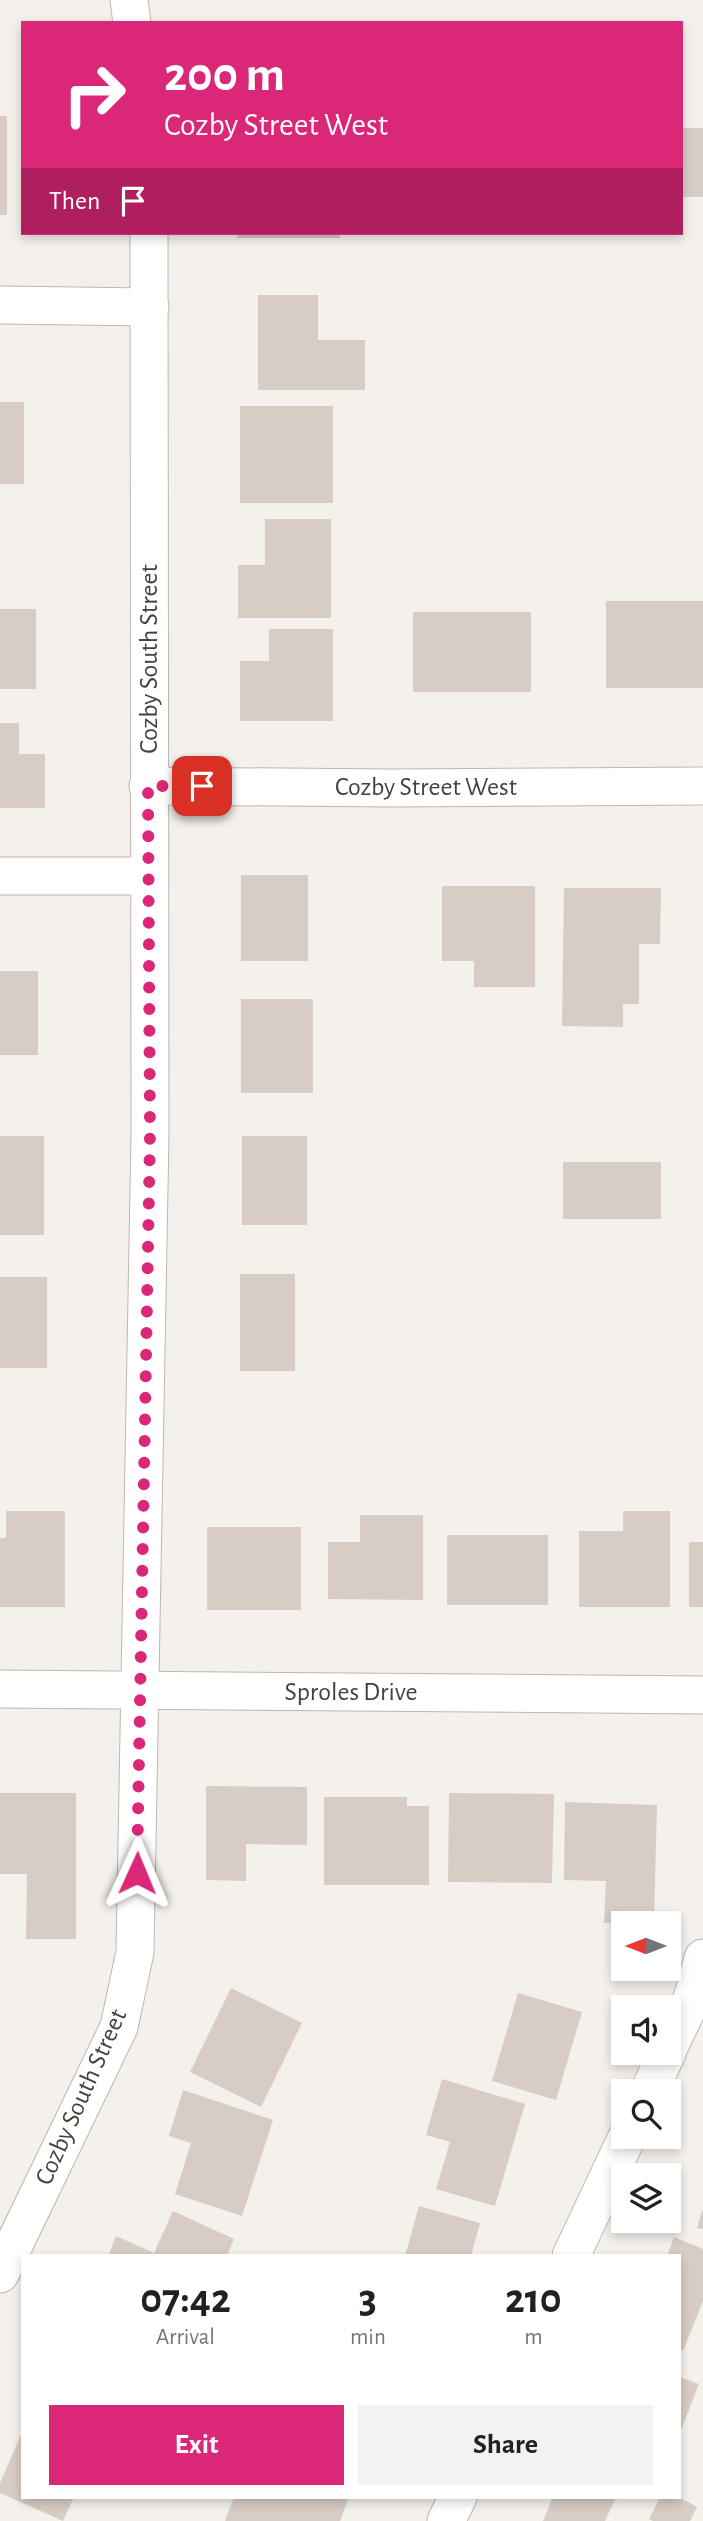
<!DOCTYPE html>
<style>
:root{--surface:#fff;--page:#f2f2f2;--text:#202124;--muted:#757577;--accent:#db2777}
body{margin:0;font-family:"Alegreya Sans",sans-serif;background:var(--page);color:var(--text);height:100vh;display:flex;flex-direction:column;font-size:26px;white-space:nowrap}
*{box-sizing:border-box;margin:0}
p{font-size:23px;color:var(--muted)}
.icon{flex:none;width:38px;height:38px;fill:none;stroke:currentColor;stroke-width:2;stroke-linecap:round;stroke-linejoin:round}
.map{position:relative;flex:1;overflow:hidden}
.panel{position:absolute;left:21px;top:2254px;width:660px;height:245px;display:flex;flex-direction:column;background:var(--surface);border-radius:0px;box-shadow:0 4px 10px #0003}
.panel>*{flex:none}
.hud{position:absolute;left:21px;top:21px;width:662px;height:214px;border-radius:0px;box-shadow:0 4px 10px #0003;background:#db2777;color:#fff;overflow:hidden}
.needle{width:46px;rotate:270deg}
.tools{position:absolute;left:611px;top:1911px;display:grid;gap:14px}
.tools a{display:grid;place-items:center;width:70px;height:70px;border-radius:0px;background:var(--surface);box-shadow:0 4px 10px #0003;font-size:35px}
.pin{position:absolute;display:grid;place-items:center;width:60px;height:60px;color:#fff;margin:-30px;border-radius:14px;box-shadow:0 4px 10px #0006}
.me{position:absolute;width:77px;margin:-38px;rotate:1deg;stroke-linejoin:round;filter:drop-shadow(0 0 5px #0008)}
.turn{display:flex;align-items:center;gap:24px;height:147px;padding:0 28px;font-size:32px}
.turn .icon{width:91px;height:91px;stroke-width:2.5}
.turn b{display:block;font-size:49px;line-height:60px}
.then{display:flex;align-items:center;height:66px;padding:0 28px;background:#0003;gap:14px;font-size:26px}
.eta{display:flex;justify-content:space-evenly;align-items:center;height:119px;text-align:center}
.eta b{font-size:42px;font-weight:600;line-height:49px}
.primary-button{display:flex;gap:14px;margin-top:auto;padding:14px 28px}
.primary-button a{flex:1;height:80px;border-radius:0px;background:var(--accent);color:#fff;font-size:28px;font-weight:600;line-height:80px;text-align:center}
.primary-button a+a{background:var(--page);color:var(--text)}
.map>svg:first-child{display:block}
.building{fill:#d8cdc5}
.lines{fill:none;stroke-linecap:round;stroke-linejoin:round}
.minor-casing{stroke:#bfb6ae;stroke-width:39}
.minor{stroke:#fff;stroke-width:37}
.route{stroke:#db2777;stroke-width:12;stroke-dasharray:0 21.6}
.labels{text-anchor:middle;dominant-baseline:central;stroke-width:6;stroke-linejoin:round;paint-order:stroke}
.street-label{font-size:26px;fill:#48403a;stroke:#fff}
</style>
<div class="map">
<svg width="703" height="2521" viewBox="0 0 703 2521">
<rect width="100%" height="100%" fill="#f4f0eb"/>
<g class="building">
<rect x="0" y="116" width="7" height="99"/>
<rect x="681" y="128" width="22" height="69"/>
<rect x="237" y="233" width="103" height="5"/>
<path d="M258,295H318V340H365V390H258Z"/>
<rect x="0" y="402" width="24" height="82"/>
<rect x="240" y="406" width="93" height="97"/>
<path d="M265,519H331V618H238V565H265Z"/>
<rect x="606" y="601" width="97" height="87"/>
<rect x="0" y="609" width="36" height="80"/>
<rect x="413" y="612" width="118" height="80"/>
<path d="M269,629H333V721H240V661H269Z"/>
<path d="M0,723H19V754H45V808H0Z"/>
<rect x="241" y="875" width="67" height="86"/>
<path d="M442,886H535V987H474V961H442Z"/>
<path d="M564,888H661L660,944H639V1004H623V1027L562,1026Z"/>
<rect x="0" y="971" width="38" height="84"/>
<rect x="241" y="999" width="72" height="94"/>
<rect x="0" y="1136" width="44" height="99"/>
<rect x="242" y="1136" width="65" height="89"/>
<rect x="563" y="1162" width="98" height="57"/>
<rect x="240" y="1274" width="55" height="97"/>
<rect x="0" y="1277" width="47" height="91"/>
<path d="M6,1511H65V1607H0V1538H6Z"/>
<path d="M623,1511H670V1607H579V1531H623Z"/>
<path d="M360,1515H423V1600L328,1599V1542H360Z"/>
<rect x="207" y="1527" width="94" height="83"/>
<rect x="447" y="1535" width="101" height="70"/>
<rect x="689" y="1542" width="14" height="65"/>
<path d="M206,1786L307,1787V1845L246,1844V1881L206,1880Z"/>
<path d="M0,1793H76V1939H26L27,1874H0Z"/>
<path d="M449,1793L554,1794L552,1883L448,1882Z"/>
<path d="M324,1797H407V1806H429V1885H324Z"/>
<path d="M565,1802L657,1805L654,1923H604L606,1881L564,1880Z"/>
<path d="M231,1988L302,2023L261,2107L190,2072Z"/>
<path d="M518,1993L582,2012L556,2100L492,2081Z"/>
<path d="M442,2079L525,2104L495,2206L436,2189L450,2142L426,2135Z"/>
<path d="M183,2090L273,2120L242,2216L175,2194L191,2143L169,2136Z"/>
<path d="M419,2206L480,2223L471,2256H405Z"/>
<path d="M173,2211L234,2239L227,2256H108L116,2236L154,2253Z"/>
<path d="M702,2211H703V2229L697,2228Z"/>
<path d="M674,2237L703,2249V2301L683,2351L679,2349V2256H667Z"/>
<path d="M679,2377L699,2384L679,2435Z"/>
<path d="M23,2430V2497H74L63,2521L0,2493V2483Z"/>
<path d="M234,2497H349L340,2521H225Z"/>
<path d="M553,2497H616L605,2521H543Z"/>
<path d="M660,2497H679L697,2507L690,2521H653L649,2519Z"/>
</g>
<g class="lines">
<defs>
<g id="minor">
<path d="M129,0L132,23"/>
<path d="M0,305L150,307"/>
<path d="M148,786L392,788L703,786"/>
<path d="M0,876H148"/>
<path d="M0,1689L703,1695"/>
<path d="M668,2049L692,1999L703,1958"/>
<path d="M649,2091L667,2053"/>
<path d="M571,2256L627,2137"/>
<path d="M0,2274L119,2027L135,1952L150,1134L149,233"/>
<path d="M446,2521L458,2497"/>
</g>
</defs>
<use href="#minor" class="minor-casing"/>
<use href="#minor" class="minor"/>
</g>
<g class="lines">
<path class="route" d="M137,1873L150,1134L148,786H202"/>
</g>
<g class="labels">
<g class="street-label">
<text transform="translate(149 659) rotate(-90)">Cozby South Street</text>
<text x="426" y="787">Cozby Street West</text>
<text x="351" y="1692">Sproles Drive</text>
<text transform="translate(81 2097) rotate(-66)">Cozby South Street</text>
</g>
</g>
</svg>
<div class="tools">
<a><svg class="needle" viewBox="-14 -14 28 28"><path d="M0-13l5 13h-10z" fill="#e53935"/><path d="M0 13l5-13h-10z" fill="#757577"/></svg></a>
<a><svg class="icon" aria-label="sound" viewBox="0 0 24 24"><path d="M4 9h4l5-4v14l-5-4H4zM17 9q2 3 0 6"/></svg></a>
<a><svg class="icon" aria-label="search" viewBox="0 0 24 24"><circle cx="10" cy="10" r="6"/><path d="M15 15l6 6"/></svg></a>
<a><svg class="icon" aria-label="layers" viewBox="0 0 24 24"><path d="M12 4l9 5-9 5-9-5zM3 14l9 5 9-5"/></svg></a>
</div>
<div class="pin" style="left:202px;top:786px;background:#d93025"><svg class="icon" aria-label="arrive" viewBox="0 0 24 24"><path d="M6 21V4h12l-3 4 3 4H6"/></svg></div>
<svg class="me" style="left:137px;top:1873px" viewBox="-20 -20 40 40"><path d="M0-17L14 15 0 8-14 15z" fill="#db2777" stroke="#fff" stroke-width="4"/></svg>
<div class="hud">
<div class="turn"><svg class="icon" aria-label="right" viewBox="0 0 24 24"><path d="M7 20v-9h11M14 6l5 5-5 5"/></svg><div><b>200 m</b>Cozby Street West</div></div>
<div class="then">Then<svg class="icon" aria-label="arrive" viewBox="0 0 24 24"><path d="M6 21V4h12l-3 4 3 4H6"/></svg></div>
</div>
<section class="panel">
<div class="eta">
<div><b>07:42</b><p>Arrival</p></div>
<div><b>3</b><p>min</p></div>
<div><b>210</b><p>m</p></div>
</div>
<div class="primary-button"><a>Exit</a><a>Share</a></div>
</section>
</div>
